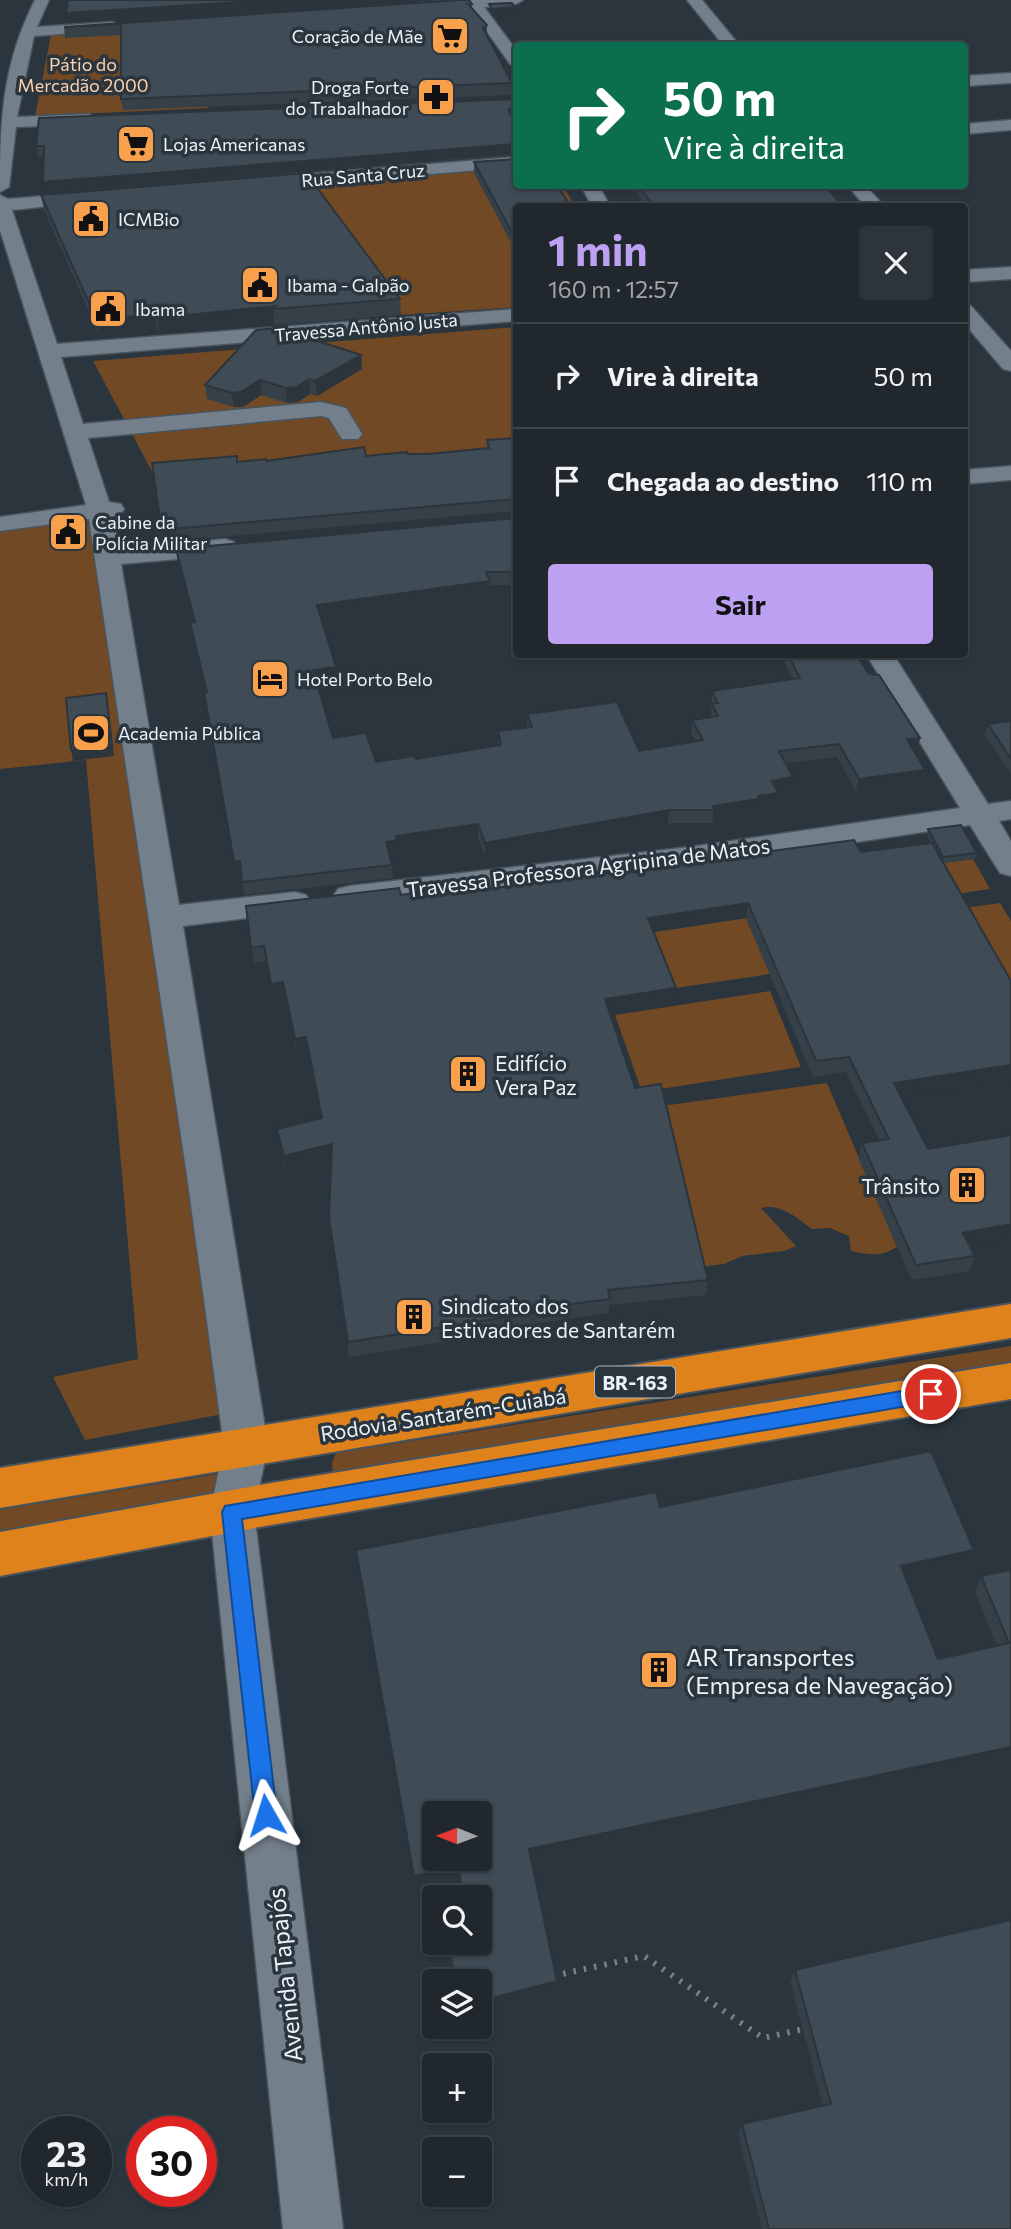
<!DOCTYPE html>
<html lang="pt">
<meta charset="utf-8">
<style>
:root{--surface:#20282e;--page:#2d343a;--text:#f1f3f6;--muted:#a2a6aa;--line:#3d444a;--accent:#bca0f2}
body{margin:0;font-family:Commissioner,sans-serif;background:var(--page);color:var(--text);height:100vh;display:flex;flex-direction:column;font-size:26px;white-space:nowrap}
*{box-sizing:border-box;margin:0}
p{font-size:23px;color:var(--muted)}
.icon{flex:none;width:38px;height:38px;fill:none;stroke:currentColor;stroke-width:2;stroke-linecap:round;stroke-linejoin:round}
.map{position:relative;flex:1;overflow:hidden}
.sheet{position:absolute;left:513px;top:203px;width:455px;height:455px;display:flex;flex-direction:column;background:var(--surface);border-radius:7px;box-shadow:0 2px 5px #0004,0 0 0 2px var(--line)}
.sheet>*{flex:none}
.banner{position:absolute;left:513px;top:42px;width:455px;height:147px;border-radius:7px;box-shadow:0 2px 5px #0004,0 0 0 2px var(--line);background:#0b6e4f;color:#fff;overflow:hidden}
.needle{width:46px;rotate:271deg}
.controls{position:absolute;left:422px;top:1801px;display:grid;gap:14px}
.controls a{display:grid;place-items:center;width:70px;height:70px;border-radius:7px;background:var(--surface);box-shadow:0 2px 5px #0004,0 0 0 2px var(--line);font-size:35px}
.speed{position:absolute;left:21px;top:2116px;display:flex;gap:14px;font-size:35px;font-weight:700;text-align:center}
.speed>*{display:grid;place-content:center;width:91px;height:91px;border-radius:50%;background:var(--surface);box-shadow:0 2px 5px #0004,0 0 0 2px var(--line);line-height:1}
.speed small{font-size:18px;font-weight:400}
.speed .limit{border:10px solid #d22;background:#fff;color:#111}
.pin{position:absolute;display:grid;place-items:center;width:60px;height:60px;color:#fff;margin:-30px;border:4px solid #fff;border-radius:50%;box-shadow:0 2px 7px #0007}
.me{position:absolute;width:77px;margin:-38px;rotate:354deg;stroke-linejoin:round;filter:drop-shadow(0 0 5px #0008)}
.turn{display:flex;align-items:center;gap:24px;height:147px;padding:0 35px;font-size:32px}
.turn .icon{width:91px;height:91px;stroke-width:2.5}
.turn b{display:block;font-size:49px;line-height:60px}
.round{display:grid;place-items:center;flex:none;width:74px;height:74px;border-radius:7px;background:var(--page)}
.headline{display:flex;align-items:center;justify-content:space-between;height:119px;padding:0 35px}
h1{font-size:42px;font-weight:700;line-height:52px;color:var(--accent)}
.button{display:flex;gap:14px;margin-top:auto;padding:14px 35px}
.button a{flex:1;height:80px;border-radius:7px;background:var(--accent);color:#111;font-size:28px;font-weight:700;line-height:80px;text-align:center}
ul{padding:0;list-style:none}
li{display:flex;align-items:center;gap:21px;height:105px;padding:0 35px;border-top:2px solid var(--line)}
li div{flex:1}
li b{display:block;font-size:26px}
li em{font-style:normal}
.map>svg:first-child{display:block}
.green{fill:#714925}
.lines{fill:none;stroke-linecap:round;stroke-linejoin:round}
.minor-casing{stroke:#4a545c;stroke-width:3}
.highway-casing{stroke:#4a545c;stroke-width:4}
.path{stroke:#788289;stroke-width:6;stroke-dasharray:2.5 8;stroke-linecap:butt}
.minor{fill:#73808b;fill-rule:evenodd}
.highway{fill:#df821c;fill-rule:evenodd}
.wall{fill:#364049}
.shaded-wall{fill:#2c343c}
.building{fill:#3f4b55;stroke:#2c343c;stroke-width:2;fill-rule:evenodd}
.route{fill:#1a73e8;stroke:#114b97;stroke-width:2}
.labels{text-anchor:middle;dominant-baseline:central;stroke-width:7;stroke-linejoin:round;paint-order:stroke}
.far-poi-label{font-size:18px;fill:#ebf2f8;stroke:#2a353e;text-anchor:start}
.far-park-label{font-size:18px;fill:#fcd1ad;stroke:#2a353e}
.far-street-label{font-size:18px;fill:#ebf2f8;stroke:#2a353e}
.shield{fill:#2a353e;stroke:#b1b9c0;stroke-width:2}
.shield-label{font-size:19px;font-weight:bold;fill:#ebf2f8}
.street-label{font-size:21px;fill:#ebf2f8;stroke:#2a353e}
.poi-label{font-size:21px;fill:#ebf2f8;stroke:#2a353e;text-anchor:start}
.near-poi-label{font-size:24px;fill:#ebf2f8;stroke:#2a353e;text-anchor:start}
.near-street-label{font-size:24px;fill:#ebf2f8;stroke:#2a353e}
</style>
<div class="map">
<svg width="1011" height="2229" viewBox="0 0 1011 2229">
<rect width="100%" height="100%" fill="#2a353e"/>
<g class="green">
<path d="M194,26L210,87L208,108L35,116L51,35Z"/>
<path d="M516,168V186H563L575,206H516V307L401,315L305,185Z"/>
<path d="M516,327V447L154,475L93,361Z"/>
<path d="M90,506L223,1414L85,1440L53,1377L138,1359L86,760L0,769V518Z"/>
<path d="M973,859L990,889L949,895L932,864Z"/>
<path d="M1000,903L1011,921V1005L957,909Z"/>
<path d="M746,918L770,974L669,989L647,933Z"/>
<path d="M770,991L801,1067L642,1092L615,1015Z"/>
<path d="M827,1083L897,1247C880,1257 870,1255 851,1251L849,1236L830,1228L812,1229C797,1218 781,1203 761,1208L796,1246L784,1251L742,1256L724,1264L700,1267L662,1106Z"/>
<path d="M1011,1346V1373L333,1473L332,1463L336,1453Z"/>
<path d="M224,1473L225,1497L0,1535V1510Z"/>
</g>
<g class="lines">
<defs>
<g id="minor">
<path d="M35,0H49L37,27L113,22L120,26L113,30L34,36L17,117L89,114L97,119L89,124L16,127L9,187L0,192C0,121 2,65 35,0Z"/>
<path d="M458,0H523L516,4L484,7L516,50V66L510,64L470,8L422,11L415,7L422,3Z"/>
<path d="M687,0H702L740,46H724Z"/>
<path d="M1011,73V83L964,86V76Z"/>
<path d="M1011,120V130L964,134V124Z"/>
<path d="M516,157V167L259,188L250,183L259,178Z"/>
<path d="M581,186H599L610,206H592Z"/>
<path d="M848,186H866L884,206H865Z"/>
<path d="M93,192L102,197L99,201L12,210L57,344L516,309V321L61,357L83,424L321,402L346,408L362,434L358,439H342L329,418L321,416L88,438L109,502L121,504L124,509L121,514L113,516L119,549L225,539L234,542L238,547L234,552L225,555L121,564L179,905L295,892L306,895L311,902L306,909L295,912L183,926L268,1446L254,1512L343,2229H283L210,1512L224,1446L187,1176L89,519L0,531V517L86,505L0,230V195L8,199Z"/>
<path d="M1011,267V279L964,282V270Z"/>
<path d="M964,304L971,306L1011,351V371L1003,369L964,323Z"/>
<path d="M1011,466V480L964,484V470Z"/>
<path d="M866,654H893L988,804L1011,801V819L999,821L1011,841V876L1000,873L970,825L690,867L349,906L338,903L333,896L338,889L349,886L690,847L960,808Z"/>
</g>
<g id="highway">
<path d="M1011,1304V1338L0,1508V1468Z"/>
<path d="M1011,1363V1399L265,1526L0,1576V1532L265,1484Z"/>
</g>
</defs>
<use href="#minor" class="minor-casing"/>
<use href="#highway" class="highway-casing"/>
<path class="path" d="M553,1976L644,1956L763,2038L803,2029"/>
<use href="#minor" class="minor"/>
<use href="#highway" class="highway"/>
</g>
<g class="wall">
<path d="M472,4V8L487,25V35L512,83V95L123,110L121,99V35L65,38L64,27Z"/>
<path d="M516,99V115L512,117L516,123V155L45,193L43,157H38L36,146Z"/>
<path d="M474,162L516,206V252L474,173Z"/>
<path d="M632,186H825L843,206H646Z"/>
<path d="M41,195L400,299L401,315L275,325L274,322L160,334L157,329L100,337L44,210Z"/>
<path d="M361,355L362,369L317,396L310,394L298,402L287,403L261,395L243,407H234L207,399L205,385Z"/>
<path d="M516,438V511L173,541L172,537L163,538L152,463L266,461L428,454L487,448V440Z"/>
<path d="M516,518V585H490V594L321,617L337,680L317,683L333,738L376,762L416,759L498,745V731L527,728V714L639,751L696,741L691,733L692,720L711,717L712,691L793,680L780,654H856L869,674L920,738L917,751H914L925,770L923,783L856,792L837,757L786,763L793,777L791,790L778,792L777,806L757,809V812L713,819L712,823H668L485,856L478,837L398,848V853L389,854L392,865L393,878L244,895L241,874L236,875L206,705V692L192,636L190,623H194L178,561L176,549Z"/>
<path d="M1011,721V774L985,735L988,724Z"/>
<path d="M928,829L977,853L975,859L944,863L1011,981V1080L901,1097L975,1256L970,1271L912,1280L858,1158L862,1143L879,1140L846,1072L813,1077L746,918L654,932L674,1003L610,1013L635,1088L708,1280L706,1295L609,1305V1313L532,1324V1328L349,1357L331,1233V1160L286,1171L280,1144L277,1129L321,1118L308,1052L297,1054L285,998L274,999L266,961L254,963L246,906L401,895L428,897L861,852L931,843L927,834Z"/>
<path d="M660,1507L974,1550L968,1566L906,1580L938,1659L997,1646L975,1591L981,1576L1011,1570V1759L532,1862L557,1981L556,1993L480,2012V1981H454L447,1942H480V1897H463L459,1879L416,1889L356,1550Z"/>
<path d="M795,1970L1011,2229H762L738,2134L742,2124L823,2106L790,1981Z"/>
</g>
<g class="shaded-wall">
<path d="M274,0H410L68,22L66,13Z"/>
<path d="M515,7V11L492,13V9Z"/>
<path d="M516,104V115L508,121V110Z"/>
<path d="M516,144V154L45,193L43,182Z"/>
<path d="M276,306L273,309L274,322L160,334L158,318Z"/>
<path d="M155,313L157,329L100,337L97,321Z"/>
<path d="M361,355L362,369L317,396L315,381Z"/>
<path d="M309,379L310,394L298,402L287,403L286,388Z"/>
<path d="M260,380L261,395L243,407H234L232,393Z"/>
<path d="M170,525L172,537L163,538L161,526Z"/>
<path d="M490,581V594L318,617L317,605Z"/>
<path d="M336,667L337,680L314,683L313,670Z"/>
<path d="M106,693L114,756L73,761L71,750Z"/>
<path d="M920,738L917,751L905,752L907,739Z"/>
<path d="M925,770L923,783L856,792L859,779Z"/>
<path d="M793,777L791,790L770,794L772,781Z"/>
<path d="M778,793L777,806L757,809V812L713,819V806L758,796Z"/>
<path d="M669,810L668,823L485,856V843Z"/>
<path d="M478,824V837L398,848V853L386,855V842L396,836Z"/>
<path d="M234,861H240L241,874L236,875Z"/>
<path d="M748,903L746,918L647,933L648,918Z"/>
<path d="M283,982L285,998L274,999L271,984Z"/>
<path d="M676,988L674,1003L604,1014L605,999Z"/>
<path d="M306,1037L308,1052L297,1054L295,1039Z"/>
<path d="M1011,1065V1080L891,1099L894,1083Z"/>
<path d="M332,1144L334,1159L286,1171L284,1156Z"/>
<path d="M1011,1224V1238L959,1248L963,1233Z"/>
<path d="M974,1550L968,1566L895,1582L901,1566Z"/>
<path d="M1011,1747V1759L529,1862V1849Z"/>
<path d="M458,1866L459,1879L416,1889L414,1876Z"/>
<path d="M557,1981L556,1993L480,2012V2001Z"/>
</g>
<g class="building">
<path d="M68,0H274L66,13Z"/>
<path d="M460,0H469L472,4H468L487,25L483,28L512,83L121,99V24L64,27Z"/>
<path d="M512,3L515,7L492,9L489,4Z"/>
<path d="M516,99V104L508,110L516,123V144L43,182L44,146H36L39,118Z"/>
<path d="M516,159V186H557L571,206H516V240L474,162Z"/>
<path d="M306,173L400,299L273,309L276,306L158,318L155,313L97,321L41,195Z"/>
<path d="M639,186H825L843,206H654Z"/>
<path d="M278,328L361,355L315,381L309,379L297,387L286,388L260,380L241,392L232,393L205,385L256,330Z"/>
<path d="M516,438V499L171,529L170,525L161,526L152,463L237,456V462L266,459V461L364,447L366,456L407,452L408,454H428L489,448L487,440Z"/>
<path d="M516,518V572H486L490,581L317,605L336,667L313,670L333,738L366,733L376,762L414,756L416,759L501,745L498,731L532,727L527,714L617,702L639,751L703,740L692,720L718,716L712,704L718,703L712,691L800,678L788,654H856L869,674L879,675L920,738L907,739L925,770L859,779L839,744L779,751L793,777L772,781L778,793L758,796L759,799L713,806L714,810H669L485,843L478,824L396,836L397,840L386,842L392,865L242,882L240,861H234L204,692H207L190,623L195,622L176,549Z"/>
<path d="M106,693L112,745L71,750L66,698Z"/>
<path d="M1011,721V759L988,724Z"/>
<path d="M961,825L977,853L943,857L928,829Z"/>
<path d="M854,840L861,852L932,843L1011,981V1065L894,1083L928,1149L1011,1135V1224L963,1233L975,1256L916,1265L862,1143L889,1139L849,1057L816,1061L748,903L648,918L676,988L605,999L635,1088L661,1084L708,1280L608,1290L610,1299L532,1309L533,1313L348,1342L329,1218L332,1144L284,1156L277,1129L322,1118L306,1037L295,1039L283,982L271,984L264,946L251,948L246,906L399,888L401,895L427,891L428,897Z"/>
<path d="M931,1451L974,1550L901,1566L938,1659L1009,1643L981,1576L1011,1570V1747L529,1849L557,1981L480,2001V1981H456L448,1942H480V1897H464L458,1866L414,1876L356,1550L656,1492L660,1507ZM434,1813H480V1858H434Z"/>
<path d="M1011,1920V2229H769L742,2124L831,2104L795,1970Z"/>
</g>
<path class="route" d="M931,1386L937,1389L940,1394L937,1400L931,1402L242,1519L277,1815L274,1823L266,1826L258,1823L255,1815L222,1512L225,1506Z"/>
<defs>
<symbol id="supermarket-square" viewBox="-11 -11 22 22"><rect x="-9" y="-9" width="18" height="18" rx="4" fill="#f9a04c" stroke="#2a353e"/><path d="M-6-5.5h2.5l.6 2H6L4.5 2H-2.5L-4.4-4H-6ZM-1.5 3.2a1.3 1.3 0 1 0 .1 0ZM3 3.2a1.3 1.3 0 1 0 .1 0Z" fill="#111"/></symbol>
<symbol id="pharmacy-square" viewBox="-11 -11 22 22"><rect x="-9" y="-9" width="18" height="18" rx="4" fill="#f9a04c" stroke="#2a353e"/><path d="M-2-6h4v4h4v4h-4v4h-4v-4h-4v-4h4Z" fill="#111"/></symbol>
<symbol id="civic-square" viewBox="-11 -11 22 22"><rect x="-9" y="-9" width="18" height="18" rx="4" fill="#f9a04c" stroke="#2a353e"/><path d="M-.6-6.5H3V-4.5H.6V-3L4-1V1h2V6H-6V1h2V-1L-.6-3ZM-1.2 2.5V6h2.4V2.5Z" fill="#111"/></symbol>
<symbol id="hotel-square" viewBox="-11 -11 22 22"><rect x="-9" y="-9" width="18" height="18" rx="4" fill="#f9a04c" stroke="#2a353e"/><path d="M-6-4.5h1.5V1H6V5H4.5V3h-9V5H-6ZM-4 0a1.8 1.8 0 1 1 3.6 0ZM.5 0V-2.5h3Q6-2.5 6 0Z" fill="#111"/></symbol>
<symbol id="stadium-square" viewBox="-11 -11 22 22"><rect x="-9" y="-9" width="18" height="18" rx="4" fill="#f9a04c" stroke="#2a353e"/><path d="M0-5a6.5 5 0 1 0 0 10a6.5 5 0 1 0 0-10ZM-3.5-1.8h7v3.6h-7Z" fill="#111"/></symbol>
<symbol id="building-square" viewBox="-11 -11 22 22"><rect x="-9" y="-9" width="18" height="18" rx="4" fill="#f9a04c" stroke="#2a353e"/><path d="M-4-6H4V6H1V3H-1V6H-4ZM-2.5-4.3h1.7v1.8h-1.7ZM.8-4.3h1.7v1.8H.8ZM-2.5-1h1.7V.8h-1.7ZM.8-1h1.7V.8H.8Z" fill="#111"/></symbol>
</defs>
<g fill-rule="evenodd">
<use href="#supermarket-square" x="428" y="14" width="44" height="44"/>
<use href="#pharmacy-square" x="414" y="75" width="44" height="44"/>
<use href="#supermarket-square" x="114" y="122" width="44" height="44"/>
<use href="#civic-square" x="69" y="197" width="44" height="44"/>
<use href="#civic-square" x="238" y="263" width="44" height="44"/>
<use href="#civic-square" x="86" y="287" width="44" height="44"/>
<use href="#civic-square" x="46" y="510" width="44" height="44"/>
<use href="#hotel-square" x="248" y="657" width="44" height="44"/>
<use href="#stadium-square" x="69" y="711" width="44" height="44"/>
<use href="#building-square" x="446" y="1052" width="44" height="44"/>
<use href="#building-square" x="945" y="1163" width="44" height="44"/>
<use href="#building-square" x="392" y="1295" width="44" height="44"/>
<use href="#building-square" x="637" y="1648" width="44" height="44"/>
</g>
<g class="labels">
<g class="far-poi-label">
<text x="423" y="36" text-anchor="end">Coração de Mãe</text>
<text x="409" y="87" text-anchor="end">Droga Forte<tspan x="409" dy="21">do Trabalhador</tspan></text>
<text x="163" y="144">Lojas Americanas</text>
<text x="118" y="219">ICMBio</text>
<text x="287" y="285">Ibama - Galpão</text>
<text x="135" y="309">Ibama</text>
<text x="95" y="522">Cabine da<tspan x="95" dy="21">Polícia Militar</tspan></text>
<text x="297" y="679">Hotel Porto Belo</text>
<text x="118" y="733">Academia Pública</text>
</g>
<g class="far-park-label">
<text x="83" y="64">Pátio do<tspan x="83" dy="21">Mercadão 2000</tspan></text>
</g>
<g class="far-street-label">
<text transform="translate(363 175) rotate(-5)">Rua Santa Cruz</text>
<text transform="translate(366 327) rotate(-5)">Travessa Antônio Justa</text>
</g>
<rect class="shield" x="595" y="1366.5" width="80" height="31" rx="5"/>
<g class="shield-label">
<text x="635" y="1382">BR-163</text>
</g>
<g class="street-label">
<text transform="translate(588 867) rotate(-7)">Travessa Professora Agripina de Matos</text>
<text transform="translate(443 1414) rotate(-9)">Rodovia Santarém-Cuiabá</text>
</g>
<g class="poi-label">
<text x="495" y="1062">Edifício<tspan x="495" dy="24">Vera Paz</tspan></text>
<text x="940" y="1185" text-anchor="end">Trânsito</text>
<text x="441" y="1305">Sindicato dos<tspan x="441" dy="24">Estivadores de Santarém</tspan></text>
</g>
<g class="near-poi-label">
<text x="686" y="1656">AR Transportes<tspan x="686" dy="28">(Empresa de Navegação)</tspan></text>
</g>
<g class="near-street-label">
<text transform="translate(284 1975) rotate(-96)">Avenida Tapajós</text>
</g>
</g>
</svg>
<div class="controls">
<a><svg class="needle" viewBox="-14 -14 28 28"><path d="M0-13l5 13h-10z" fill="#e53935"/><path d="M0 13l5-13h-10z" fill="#a2a6aa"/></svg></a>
<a><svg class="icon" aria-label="search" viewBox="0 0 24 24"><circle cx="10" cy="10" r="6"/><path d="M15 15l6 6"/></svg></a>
<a><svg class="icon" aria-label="layers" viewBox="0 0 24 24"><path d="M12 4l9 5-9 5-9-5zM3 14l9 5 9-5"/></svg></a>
<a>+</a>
<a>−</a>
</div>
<div class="speed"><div>23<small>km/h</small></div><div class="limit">30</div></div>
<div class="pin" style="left:931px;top:1394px;background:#d93025"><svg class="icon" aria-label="arrive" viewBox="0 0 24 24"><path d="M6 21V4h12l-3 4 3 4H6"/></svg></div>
<svg class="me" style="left:266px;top:1815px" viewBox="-20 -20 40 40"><path d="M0-17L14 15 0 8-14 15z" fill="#1a73e8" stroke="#fff" stroke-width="4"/></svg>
<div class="banner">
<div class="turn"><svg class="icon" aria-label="right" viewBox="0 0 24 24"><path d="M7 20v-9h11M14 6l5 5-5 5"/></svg><div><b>50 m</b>Vire à direita</div></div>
</div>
<section class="sheet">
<div class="headline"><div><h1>1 min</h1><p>160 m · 12:57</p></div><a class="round"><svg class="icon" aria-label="close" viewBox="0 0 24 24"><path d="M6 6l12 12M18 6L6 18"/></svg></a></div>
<ul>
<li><svg class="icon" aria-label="right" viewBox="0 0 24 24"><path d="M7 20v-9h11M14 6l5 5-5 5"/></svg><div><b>Vire à direita</b></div><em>50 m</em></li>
<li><svg class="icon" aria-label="arrive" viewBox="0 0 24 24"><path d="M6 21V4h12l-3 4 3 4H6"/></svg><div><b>Chegada ao destino</b></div><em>110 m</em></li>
</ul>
<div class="button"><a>Sair</a></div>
</section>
</div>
